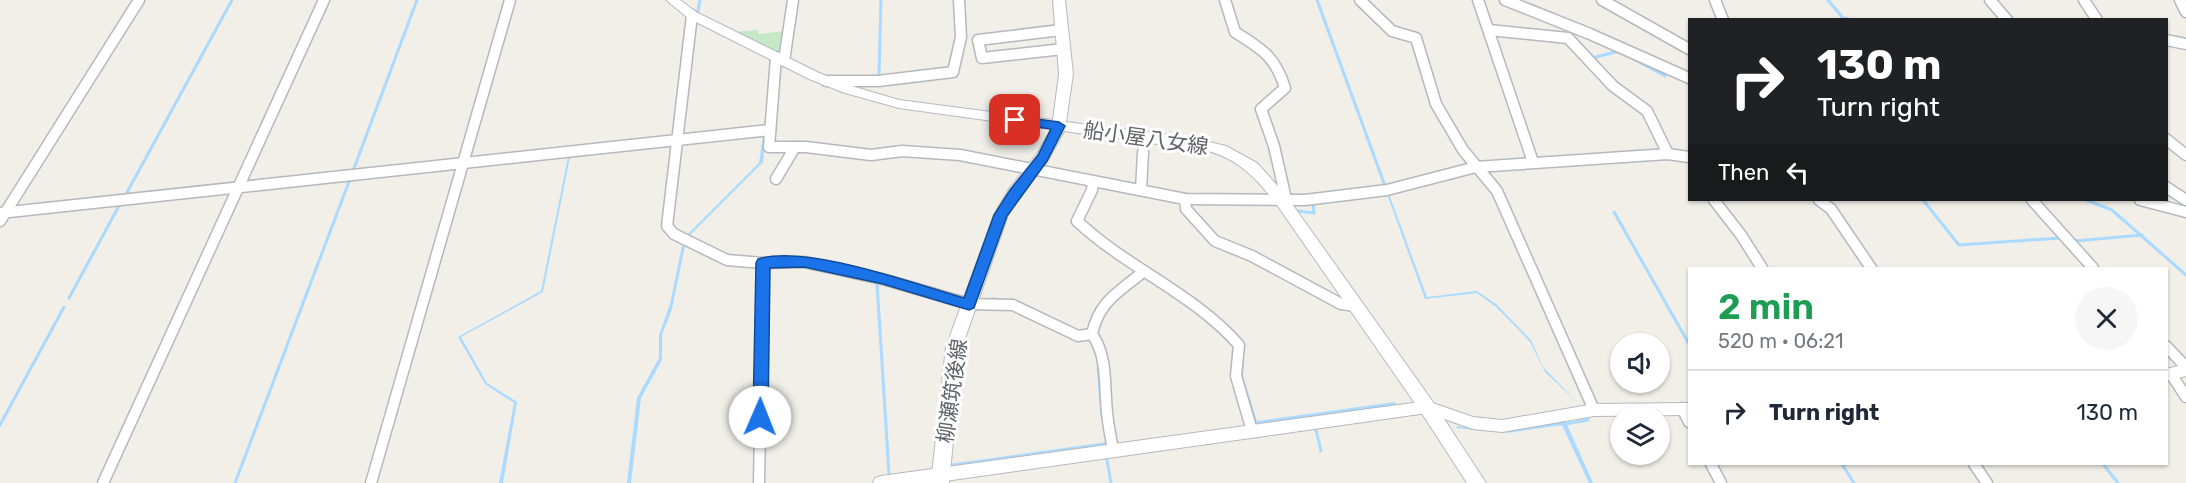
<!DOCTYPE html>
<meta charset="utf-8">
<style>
:root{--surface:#fff;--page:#f6f6f7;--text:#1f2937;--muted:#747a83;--line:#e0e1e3}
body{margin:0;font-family:Rubik,"Noto Sans JP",sans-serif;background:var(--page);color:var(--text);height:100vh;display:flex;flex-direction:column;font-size:22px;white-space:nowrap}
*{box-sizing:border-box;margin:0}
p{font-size:20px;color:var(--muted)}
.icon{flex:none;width:33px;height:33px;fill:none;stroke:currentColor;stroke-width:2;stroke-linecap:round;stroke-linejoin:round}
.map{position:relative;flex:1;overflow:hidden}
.details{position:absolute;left:1688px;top:267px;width:480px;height:198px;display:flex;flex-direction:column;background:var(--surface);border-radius:0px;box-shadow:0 2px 4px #0004}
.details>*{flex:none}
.top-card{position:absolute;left:1688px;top:18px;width:480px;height:183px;border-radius:0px;box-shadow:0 2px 4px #0004;background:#202124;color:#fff;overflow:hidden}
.tools{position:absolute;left:1610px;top:333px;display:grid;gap:12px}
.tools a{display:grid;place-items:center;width:60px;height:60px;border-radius:50%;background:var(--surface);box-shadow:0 2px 4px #0004;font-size:30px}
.pin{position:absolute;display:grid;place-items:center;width:51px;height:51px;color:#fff;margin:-26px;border-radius:12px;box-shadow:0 3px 9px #0006}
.me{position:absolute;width:66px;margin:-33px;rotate:1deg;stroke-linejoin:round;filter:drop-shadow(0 0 4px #0008)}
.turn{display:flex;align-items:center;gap:21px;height:126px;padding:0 30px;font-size:27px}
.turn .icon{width:78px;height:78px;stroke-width:2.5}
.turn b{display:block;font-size:42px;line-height:51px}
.then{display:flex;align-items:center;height:57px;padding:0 30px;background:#0003;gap:12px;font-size:22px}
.round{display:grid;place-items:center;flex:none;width:63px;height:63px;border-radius:32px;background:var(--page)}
.summary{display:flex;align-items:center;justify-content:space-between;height:102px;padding:0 30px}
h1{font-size:36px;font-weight:600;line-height:45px;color:#1e9e55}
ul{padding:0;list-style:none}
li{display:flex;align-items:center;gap:18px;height:84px;padding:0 30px;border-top:2px solid var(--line)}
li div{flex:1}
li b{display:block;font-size:22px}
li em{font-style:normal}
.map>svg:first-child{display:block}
.green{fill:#c5e8c5}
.water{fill:#aadaff}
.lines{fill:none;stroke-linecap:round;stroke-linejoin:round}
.stream{stroke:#aadaff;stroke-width:3}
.minor-casing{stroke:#b5b8bc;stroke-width:13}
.tertiary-casing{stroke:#b5b8bc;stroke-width:2}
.secondary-casing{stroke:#b6babf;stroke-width:2}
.minor{stroke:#fff;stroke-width:10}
.tertiary{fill:#fff;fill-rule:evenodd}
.secondary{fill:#fff;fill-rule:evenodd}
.route{fill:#1a73e8;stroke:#114b97;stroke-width:1.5}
.labels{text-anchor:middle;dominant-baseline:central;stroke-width:6;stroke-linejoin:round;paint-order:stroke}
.street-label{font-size:21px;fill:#5f6368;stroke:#fff}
</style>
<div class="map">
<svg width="2186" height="483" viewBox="0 0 2186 483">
<rect width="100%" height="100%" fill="#f1efe8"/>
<path class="green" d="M758,30L759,34L784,31L782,56L733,32Z"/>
<g class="water">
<path d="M763,135H766L763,162L688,237L686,236L759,163Z"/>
<path d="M568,157H570L543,292L461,337L487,383L517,402L503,483H499L514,403L485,384L458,337L541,291Z"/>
<path d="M1387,194H1389L1427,297L1477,291L1496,304L1531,340L1543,367L1579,404L1545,372L1530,342L1518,329L1495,306L1477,293L1425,299Z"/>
<path d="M682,246H685L672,309L662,335V360L641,398L631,483H627L637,398L659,358V335L670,304Z"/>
<path d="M1244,350L1243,376L1257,421L1395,402L1396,405L1255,424L1241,377Z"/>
<path d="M1565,420L1593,483H1589L1562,425L1506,433L1456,428L1457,426L1476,429Z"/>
<path d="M1107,442L1108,444L949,466V464Z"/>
</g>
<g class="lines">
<g class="stream">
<path d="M1317,0L1385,186"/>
<path d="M1828,0L1843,18L1853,20"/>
<path d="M2005,10L2014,20"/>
<path d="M698,11L700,0"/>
<path d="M1628,56L1665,76"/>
<path d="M1592,58L1620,51"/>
<path d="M879,74L881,0"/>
<path d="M353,171L417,0"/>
<path d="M125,196L232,0"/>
<path d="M1923,200L1959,245L2061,238"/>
<path d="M2086,200L2112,210L2186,275"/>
<path d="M1297,211L1314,213L1313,203"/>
<path d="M1614,212L1689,344"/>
<path d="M2075,241L2142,235"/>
<path d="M877,283L889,474"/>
<path d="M69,298L120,204"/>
<path d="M992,299L1015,301"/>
<path d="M1098,366L1102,416"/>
<path d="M1565,424L1588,420L1587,418"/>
<path d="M0,425L64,307"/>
<path d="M1316,430L1321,451"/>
<path d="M1107,460L1111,483"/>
<path d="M1842,464L1854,483"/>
<path d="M2103,464L2118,483"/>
<path d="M235,483L350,179"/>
</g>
<defs>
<g id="minor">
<path d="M1225,0L1235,32C1262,49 1275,56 1285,88L1261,109L1274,146L1286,199"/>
<path d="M1360,0L1392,31L1416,38L1436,104L1463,150L1497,191L1594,410"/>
<path d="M1478,0L1533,162"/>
<path d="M1505,0L1590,34L1689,78"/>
<path d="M1602,0L1689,49"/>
<path d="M1715,0L1723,20"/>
<path d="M1990,0L2007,20"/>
<path d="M2084,0L2097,20"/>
<path d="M2180,0L2186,12"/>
<path d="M692,15L667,226L674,234L727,260L763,263L759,483"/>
<path d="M1061,30L978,40L982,58L1063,49"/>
<path d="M1489,30L1568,38L1613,86L1647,111L1668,154"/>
<path d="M2166,40L2186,44"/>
<path d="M776,57L769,147H806L871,155L902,151L960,155L1185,199L1305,200L1387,190L1476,167L1668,154L1689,157"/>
<path d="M784,61L793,0"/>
<path d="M826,81H878L953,72L961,37L959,0"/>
<path d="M2166,139L2186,155"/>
<path d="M776,179L795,147"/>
<path d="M1093,182L1092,190L1077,221C1127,268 1193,293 1239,345L1236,376L1252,431"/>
<path d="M2166,187L2186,200"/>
<path d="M1141,190L1143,152"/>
<path d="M1185,199L1186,209L1215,241L1252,256L1341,304L1356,306"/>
<path d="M1714,200L1741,235L1762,268"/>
<path d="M1819,200L1831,209L1871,268"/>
<path d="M2032,200L2093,268"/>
<path d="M2140,200L2186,212"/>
<path d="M0,213L770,130"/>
<path d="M0,221L139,0"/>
<path d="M763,263L804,262L886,280L969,304L1013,305L1078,336L1092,334"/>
<path d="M2166,346L2186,367"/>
<path d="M2171,374L2186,397"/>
<path d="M1682,408L1689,422"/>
<path d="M1113,450C1111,438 1108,425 1107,412C1104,385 1108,357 1092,334C1099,301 1119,292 1143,272"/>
<path d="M1711,464L1721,483"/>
<path d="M1974,464L1987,483"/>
<path d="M103,483L324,0"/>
<path d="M371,483L510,0"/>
</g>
<g id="tertiary">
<path d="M2186,364V376L2166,381V369Z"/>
<path d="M1427,401L1473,417L1502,420L1594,404L1689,403V415L1594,416L1502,432L1473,429L1427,413L931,483H873L875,478L881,476Z"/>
</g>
<path id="secondary" d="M666,0H680L696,12L819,73L855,87L899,100L1053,120L1059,74L1053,0H1065L1073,74L1066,122L1192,138L1226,146L1257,163L1285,194L1433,402L1486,483H1467L1421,412L1275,202C1256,178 1238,159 1208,151L1064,131L1048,160L1019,197L1008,215L962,347L949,483H931L946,347L994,215L1009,189L1037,154L1051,129L899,108L845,93L809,79L688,18Z"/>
</defs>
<use href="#minor" class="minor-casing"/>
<use href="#tertiary" class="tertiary-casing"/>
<use href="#secondary" class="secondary-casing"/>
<use href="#minor" class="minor"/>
<use href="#tertiary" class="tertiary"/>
<use href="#secondary" class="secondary"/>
</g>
<path class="route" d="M1015,116L1059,122L1065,126L1047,161L1007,216L974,308L969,310L883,284L804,267L770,268L768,417L766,422L760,423L755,422L753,417L756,263L758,259C806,244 915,284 964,298L994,215L1010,190L1038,155L1051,129L1010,123L1008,120L1010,117Z"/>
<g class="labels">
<g class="street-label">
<text transform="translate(1146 138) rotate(8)">船小屋八女線</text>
<text transform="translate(952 391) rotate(-82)">柳瀬筑後線</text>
</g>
</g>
</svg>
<div class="tools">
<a><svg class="icon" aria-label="sound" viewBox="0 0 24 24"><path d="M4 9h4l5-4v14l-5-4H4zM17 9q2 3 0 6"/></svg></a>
<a><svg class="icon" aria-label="layers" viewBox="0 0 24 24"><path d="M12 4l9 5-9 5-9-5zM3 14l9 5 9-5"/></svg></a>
</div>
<div class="pin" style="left:1015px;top:120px;background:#d93025"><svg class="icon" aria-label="arrive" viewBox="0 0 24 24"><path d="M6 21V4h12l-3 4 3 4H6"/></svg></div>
<svg class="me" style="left:760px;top:417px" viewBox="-20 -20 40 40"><circle r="19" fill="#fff"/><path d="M0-13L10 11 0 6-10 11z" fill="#1a73e8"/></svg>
<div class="top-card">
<div class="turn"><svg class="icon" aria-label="right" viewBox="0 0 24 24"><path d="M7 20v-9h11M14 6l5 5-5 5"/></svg><div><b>130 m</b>Turn right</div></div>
<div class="then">Then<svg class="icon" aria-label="left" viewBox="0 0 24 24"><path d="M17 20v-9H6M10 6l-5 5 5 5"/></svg></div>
</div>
<section class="details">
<div class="summary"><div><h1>2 min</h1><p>520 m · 06:21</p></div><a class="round"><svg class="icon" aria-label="close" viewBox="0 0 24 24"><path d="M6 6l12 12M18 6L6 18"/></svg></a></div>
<ul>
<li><svg class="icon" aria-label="right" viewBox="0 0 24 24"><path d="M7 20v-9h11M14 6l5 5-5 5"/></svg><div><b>Turn right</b></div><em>130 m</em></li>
</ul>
</section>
</div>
